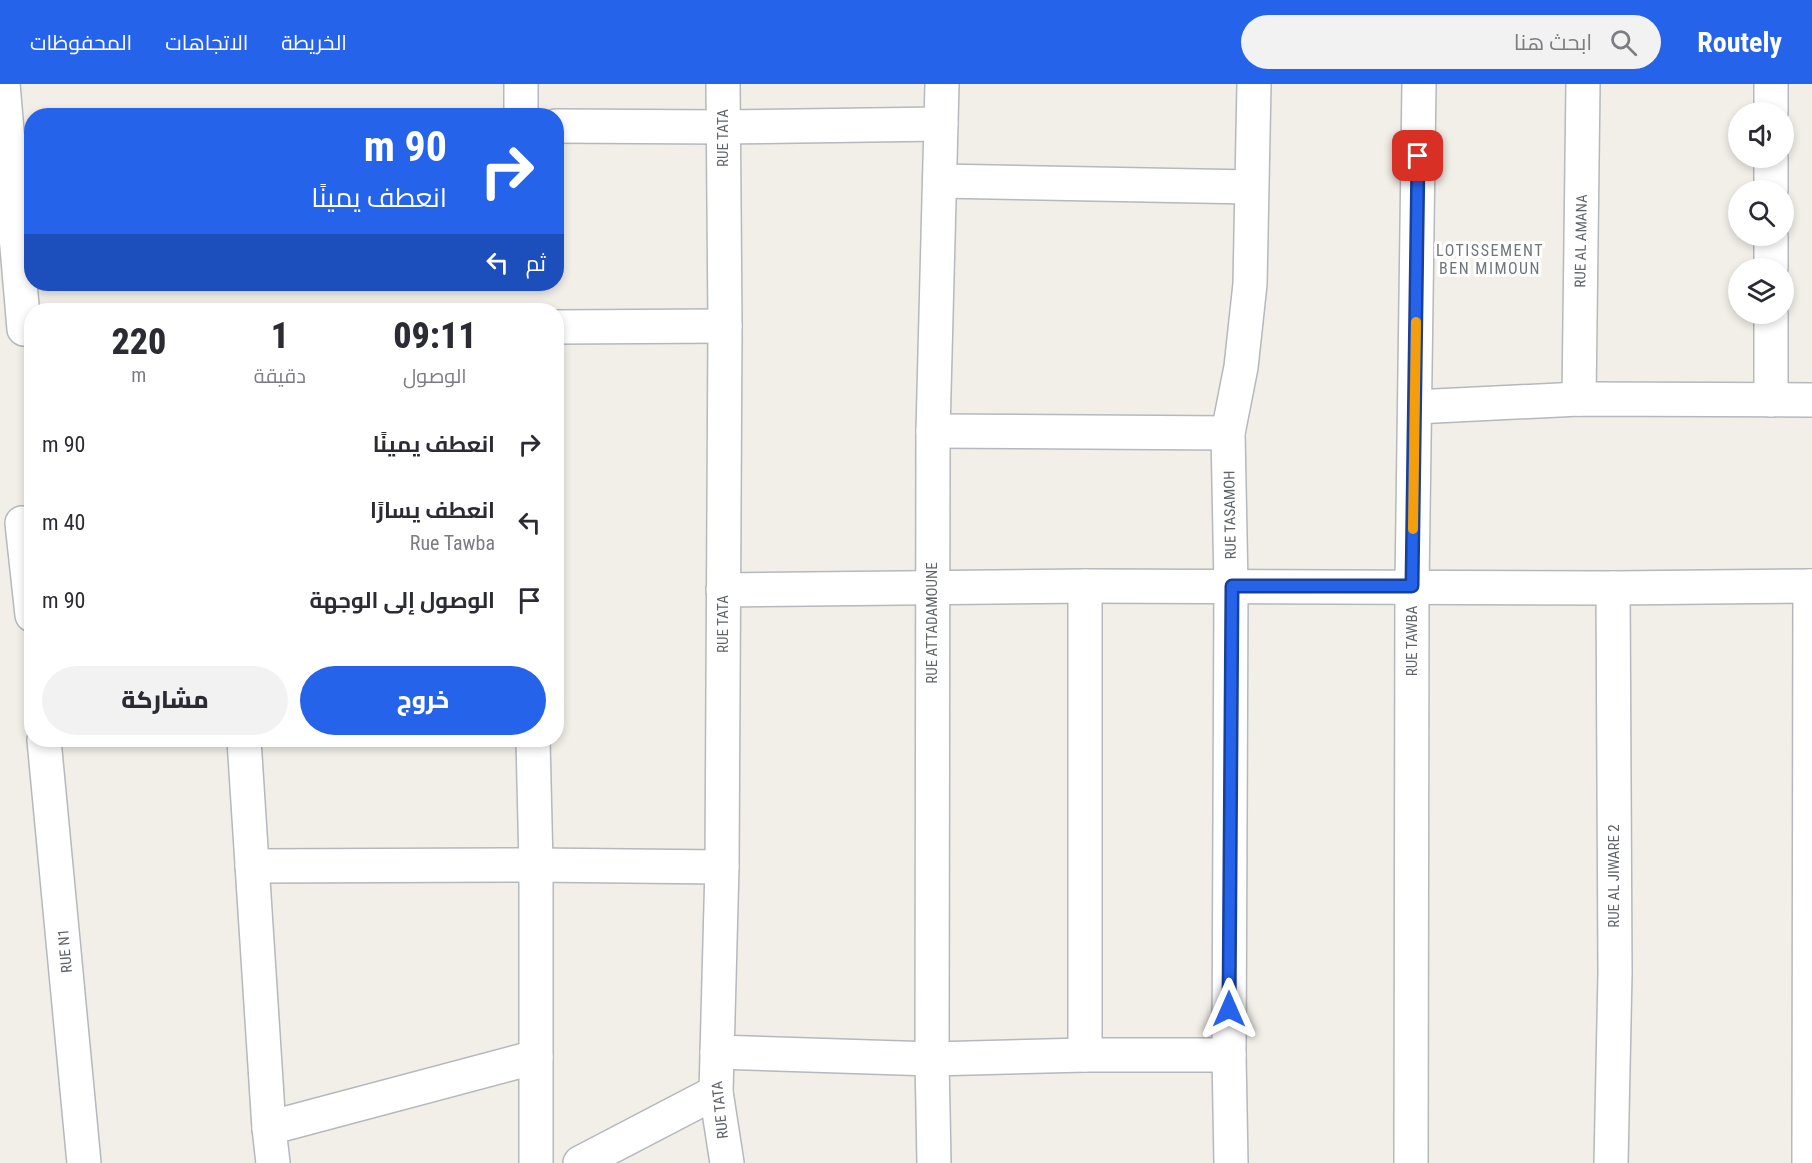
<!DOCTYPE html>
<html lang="ar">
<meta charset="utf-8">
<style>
:root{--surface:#fff;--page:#f2f2f3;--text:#2b2b33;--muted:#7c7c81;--accent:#2563eb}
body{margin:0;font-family:"Roboto Condensed",Cairo,sans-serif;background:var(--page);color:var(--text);direction:rtl;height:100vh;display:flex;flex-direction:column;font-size:22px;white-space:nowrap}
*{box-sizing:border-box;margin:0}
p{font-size:20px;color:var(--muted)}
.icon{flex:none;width:33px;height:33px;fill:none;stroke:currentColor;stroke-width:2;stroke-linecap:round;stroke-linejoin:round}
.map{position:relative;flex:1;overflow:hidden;direction:ltr}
.drawer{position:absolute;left:24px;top:219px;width:540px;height:444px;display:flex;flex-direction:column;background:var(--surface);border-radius:24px;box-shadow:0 3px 9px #0003;direction:rtl}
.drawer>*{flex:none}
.banner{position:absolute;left:24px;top:24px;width:540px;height:183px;border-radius:24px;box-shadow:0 3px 9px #0003;direction:rtl;background:#2563eb;color:#fff;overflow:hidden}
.fabs{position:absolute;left:1728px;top:18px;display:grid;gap:12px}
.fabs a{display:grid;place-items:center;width:66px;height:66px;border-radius:50%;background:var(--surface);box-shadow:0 3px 9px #0003;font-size:30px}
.pin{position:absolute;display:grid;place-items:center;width:51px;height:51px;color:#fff;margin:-26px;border-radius:12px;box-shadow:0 3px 9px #0006}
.me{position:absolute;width:66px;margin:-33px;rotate:0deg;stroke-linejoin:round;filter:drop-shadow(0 0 4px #0008)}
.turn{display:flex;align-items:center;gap:21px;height:126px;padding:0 18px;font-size:27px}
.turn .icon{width:78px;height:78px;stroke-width:2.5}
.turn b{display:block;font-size:42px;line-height:51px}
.then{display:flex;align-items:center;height:57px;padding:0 18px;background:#0003;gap:12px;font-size:22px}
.eta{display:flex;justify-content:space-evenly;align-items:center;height:102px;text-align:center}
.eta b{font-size:36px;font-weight:800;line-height:42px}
.button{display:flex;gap:12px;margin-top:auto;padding:12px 18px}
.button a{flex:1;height:69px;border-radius:36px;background:var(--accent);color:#fff;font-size:24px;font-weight:800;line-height:69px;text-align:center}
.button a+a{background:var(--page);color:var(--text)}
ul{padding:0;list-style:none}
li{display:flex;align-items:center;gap:18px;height:78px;padding:0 18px}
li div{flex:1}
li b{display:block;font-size:22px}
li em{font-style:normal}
header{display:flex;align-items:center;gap:36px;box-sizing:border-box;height:84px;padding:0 30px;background:var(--accent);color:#fff}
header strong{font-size:28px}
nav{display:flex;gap:33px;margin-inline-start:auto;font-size:21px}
.search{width:420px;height:54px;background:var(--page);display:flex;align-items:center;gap:15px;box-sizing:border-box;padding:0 21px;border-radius:33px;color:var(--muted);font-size:22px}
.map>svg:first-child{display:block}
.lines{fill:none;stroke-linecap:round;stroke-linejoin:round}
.minor-casing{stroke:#b5b8bc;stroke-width:36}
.minor{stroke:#fff;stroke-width:33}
.route-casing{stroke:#184099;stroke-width:15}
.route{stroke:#2563eb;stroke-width:10}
.slow{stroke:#f59e0b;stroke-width:10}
.labels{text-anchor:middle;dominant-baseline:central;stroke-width:6;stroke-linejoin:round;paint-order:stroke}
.street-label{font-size:15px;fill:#5f6368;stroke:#fff}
.neighbourhood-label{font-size:16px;letter-spacing:1.5px;fill:#70757a;stroke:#fff}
</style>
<header>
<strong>Routely</strong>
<div class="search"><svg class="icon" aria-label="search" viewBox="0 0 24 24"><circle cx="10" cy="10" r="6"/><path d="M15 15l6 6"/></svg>ابحث هنا</div>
<nav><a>الخريطة</a><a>الاتجاهات</a><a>المحفوظات</a></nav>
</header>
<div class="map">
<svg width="1812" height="1079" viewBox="0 0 1812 1079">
<rect width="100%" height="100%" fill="#f1efe8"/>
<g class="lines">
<defs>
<g id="minor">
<path d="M3,0L24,245"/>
<path d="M723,0L725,242L722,783L716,1008L727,1079"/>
<path d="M1771,0V28"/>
<path d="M521,32V0"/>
<path d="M556,42L723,43L941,40"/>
<path d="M1771,74V106"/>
<path d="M940,97L1251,103"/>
<path d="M1771,152V184"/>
<path d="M1771,230V316"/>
<path d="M556,243L725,242"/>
<path d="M1579,315L1583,0"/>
<path d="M1415,323L1579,315L1812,316"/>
<path d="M933,347L1228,349"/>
<path d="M22,439L32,531"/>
<path d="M723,506L1085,502L1613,504L1812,502"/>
<path d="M44,656L84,1079"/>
<path d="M244,656L269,1044L273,1079"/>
<path d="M533,656L536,781V1079"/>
<path d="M252,782L536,781L722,783"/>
<path d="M717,968L932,975L1085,971H1229"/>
<path d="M1085,971V502"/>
<path d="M269,1044L536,973"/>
<path d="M580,1079L716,1008"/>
<path d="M934,1079L932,975L933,347L942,0"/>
<path d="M1231,1079L1229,971L1231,502L1228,349L1241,283L1250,200L1254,0"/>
<path d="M1411,1079L1412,502L1419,0"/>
<path d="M1611,1079L1615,889L1613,504"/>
<path d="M1809,1079L1810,502"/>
</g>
</defs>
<use href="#minor" class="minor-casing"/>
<use href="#minor" class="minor"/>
</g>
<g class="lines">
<defs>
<path id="route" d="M1229,925L1232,502H1412L1418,72"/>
</defs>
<use href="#route" class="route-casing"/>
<use href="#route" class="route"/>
<path class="slow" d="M1413,445L1416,238"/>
</g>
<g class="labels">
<g class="street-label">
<text transform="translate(723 54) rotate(-90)">RUE TATA</text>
<text transform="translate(1581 157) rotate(-89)">RUE AL AMANA</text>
<text transform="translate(1230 431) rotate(-91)">RUE TASAMOH</text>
<text transform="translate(932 539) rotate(-90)">RUE ATTADAMOUNE</text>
<text transform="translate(723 540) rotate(-90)">RUE TATA</text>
<text transform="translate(1412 557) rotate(-90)">RUE TAWBA</text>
<text transform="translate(1614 792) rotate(-90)">RUE AL JIWARE 2</text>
<text transform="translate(65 867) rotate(-95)">RUE N1</text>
<text transform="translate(720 1026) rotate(-96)">RUE TATA</text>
</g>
<g class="neighbourhood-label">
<text x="1490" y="166">LOTISSEMENT<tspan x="1490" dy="18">BEN MIMOUN</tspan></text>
</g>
</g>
</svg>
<div class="fabs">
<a><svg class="icon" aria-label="sound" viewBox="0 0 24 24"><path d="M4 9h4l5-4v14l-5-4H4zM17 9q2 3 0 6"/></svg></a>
<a><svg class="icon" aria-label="search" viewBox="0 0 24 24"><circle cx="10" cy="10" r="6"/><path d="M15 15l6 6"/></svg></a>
<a><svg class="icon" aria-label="layers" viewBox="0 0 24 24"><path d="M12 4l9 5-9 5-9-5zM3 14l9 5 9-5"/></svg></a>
</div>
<div class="pin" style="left:1418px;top:72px;background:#d93025"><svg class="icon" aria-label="arrive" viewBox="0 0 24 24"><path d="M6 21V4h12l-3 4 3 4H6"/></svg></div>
<svg class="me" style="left:1229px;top:925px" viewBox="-20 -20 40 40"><path d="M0-17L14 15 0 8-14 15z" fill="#2563eb" stroke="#fff" stroke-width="4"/></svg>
<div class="banner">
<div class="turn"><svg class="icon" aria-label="right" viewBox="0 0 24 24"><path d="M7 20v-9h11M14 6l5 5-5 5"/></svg><div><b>90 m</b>انعطف يمينًا</div></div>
<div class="then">ثم<svg class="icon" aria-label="left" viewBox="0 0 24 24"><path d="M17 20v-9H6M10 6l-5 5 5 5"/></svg></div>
</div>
<section class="drawer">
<div class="eta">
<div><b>09:11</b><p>الوصول</p></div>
<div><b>1</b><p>دقيقة</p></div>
<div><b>220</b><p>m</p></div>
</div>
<ul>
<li><svg class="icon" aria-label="right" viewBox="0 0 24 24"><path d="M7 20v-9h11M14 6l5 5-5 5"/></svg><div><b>انعطف يمينًا</b></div><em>90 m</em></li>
<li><svg class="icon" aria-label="left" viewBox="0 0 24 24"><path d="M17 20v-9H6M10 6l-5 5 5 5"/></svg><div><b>انعطف يسارًا</b><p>Rue Tawba</p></div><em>40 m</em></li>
<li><svg class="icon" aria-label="arrive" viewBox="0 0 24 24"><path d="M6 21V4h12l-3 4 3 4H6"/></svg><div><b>الوصول إلى الوجهة</b></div><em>90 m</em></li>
</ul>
<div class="button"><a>خروج</a><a>مشاركة</a></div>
</section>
</div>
